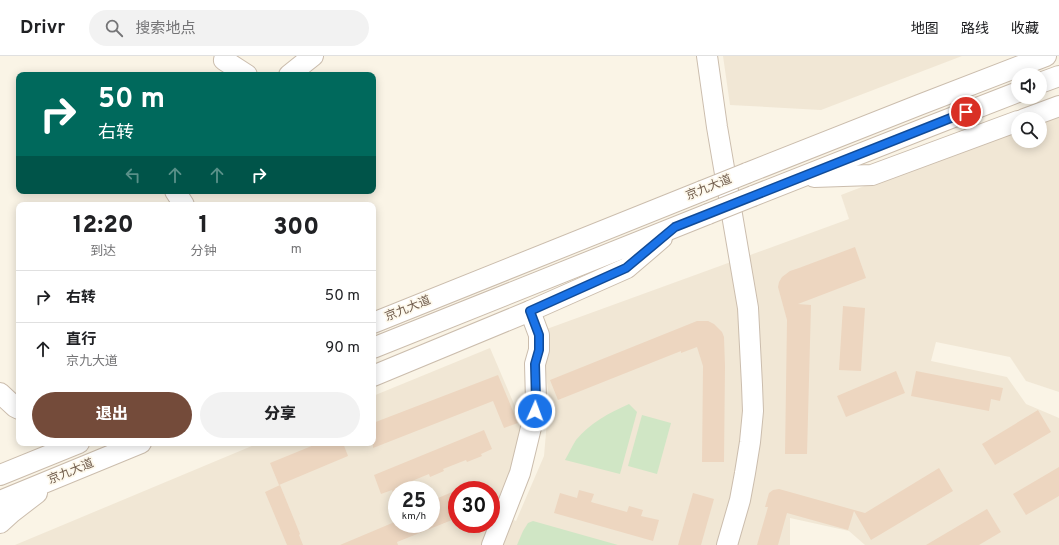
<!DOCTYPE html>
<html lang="zh">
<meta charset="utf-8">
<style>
:root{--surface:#fff;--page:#f2f2f2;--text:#202124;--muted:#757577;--line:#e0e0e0;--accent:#744b3a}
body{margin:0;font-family:Overpass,"Noto Sans SC",sans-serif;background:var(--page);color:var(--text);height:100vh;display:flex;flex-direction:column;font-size:15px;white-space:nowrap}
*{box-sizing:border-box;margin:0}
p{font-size:13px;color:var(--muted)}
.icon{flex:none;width:22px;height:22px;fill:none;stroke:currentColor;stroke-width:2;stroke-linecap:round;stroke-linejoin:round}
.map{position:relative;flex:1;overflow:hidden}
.drawer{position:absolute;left:16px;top:146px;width:360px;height:244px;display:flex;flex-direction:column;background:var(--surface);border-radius:8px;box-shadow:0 2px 10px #0003}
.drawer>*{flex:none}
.hud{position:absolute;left:16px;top:16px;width:360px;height:122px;border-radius:8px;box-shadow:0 2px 10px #0003;background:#00695c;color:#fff;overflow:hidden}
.buttons{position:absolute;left:1011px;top:12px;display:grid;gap:8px}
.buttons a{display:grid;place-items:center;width:36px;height:36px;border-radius:50%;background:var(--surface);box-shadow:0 2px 10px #0003;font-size:20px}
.speed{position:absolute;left:388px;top:425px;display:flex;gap:8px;font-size:20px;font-weight:700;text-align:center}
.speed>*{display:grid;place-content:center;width:52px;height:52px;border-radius:50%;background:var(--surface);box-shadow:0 2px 10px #0003;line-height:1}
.speed small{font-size:10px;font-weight:400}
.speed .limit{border:6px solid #d22;background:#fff;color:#111}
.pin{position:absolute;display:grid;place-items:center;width:34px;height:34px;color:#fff;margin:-17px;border:2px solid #fff;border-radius:50%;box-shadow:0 1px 4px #0007}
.me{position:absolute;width:44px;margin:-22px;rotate:2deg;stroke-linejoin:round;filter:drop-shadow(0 0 3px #0008)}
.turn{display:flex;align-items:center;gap:14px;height:84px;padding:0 16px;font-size:18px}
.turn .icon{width:52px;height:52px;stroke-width:2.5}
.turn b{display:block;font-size:28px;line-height:34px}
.lanes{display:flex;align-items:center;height:38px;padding:0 16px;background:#0003;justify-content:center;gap:20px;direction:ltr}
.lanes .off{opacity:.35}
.eta{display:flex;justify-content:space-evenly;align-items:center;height:68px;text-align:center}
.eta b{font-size:24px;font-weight:800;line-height:28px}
.cta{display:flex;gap:8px;margin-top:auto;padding:8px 16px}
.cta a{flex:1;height:46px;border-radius:24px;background:var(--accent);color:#fff;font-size:16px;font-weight:800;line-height:46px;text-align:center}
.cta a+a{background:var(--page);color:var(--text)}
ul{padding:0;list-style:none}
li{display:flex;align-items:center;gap:12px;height:52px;padding:0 16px;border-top:1px solid var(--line)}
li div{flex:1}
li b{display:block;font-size:15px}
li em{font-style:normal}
header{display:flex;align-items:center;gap:24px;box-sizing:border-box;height:56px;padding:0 20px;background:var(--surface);border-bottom:1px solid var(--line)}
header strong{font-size:19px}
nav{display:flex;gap:22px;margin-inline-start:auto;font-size:14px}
.search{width:280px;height:36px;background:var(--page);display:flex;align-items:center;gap:10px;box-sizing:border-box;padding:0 14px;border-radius:22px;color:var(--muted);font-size:15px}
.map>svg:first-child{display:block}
.residential{fill:#f1e7d5;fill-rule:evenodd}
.green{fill:#d0e6c5}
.building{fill:#edd6c0}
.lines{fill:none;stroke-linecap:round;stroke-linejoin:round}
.minor-casing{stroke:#cbbdad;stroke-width:22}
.minor{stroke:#fff;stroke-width:20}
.minor-bridge-casing{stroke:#cbbdad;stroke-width:22;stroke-linecap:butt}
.minor-bridge{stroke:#fff;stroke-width:20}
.route-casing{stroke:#114b97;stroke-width:10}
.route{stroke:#1a73e8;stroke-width:7}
.labels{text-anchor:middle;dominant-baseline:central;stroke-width:3.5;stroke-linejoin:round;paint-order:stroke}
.street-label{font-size:12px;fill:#715d4d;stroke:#fdf8eb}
</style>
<header>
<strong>Drivr</strong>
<div class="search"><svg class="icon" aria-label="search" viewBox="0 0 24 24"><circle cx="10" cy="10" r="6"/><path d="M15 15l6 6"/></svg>搜索地点</div>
<nav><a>地图</a><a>路线</a><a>收藏</a></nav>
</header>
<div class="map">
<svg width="1059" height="489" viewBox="0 0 1059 489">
<rect width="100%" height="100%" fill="#faf4e6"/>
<g class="residential">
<path d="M723,0H962L821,54L730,49Z"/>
<path d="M1059,55V336L1026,325L1010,301L936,286L931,305L1007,321L1026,348L1059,362V489H865L849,475L790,462V489H15L259,387H373V340L490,292L523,369L513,418L493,456L516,465L544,400L549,341L544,304V274L849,163L841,139L1018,71V85H1040V63ZM397,434H431V468H397ZM457,434H491V468H457Z"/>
</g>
<g class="green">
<path d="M629,348L637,356L620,418L565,404C569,397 572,390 576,384C590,367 609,357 629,348Z"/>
<path d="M642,359L671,367L657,418L628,410Z"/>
<path d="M533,465L618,489H517L523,475L528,467Z"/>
</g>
<g class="building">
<path d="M855,191L866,222L798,248L811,249L807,398H785L787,264L778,231L779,226L782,221L790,215L799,212Z"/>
<path d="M843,250L865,252L861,315L839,314Z"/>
<path d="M697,265H708L714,268L722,276L724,281L725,310L724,406H702L703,310L697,291L681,297V295L558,344L550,324Z"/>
<path d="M896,315L905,337L846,361L837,340Z"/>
<path d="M916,315L1003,332L1000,345L991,343L989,355L911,340Z"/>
<path d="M498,319L518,367L504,372L493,345L373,392V367Z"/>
<path d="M1038,354L1051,376L995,409L982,388Z"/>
<path d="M484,374L492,393L481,398L482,400L467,406L466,404L443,413L444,415L430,421L429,418L407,427L408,430L397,434V435L393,437L392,434L381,438L374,419Z"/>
<path d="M319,387H343L348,400L279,429L270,407Z"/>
<path d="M1059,411V440L1026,459L1013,438Z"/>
<path d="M939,412L953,435L871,484L854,455L848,474L787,457L778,489H757L768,451H765L769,437L773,434L779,433L865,457Z"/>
<path d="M280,429L300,478L299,479L303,489H287L265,436Z"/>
<path d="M457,434V462L397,486L398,489H340L397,465V468H431V445Z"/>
<path d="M579,434L594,438L591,446L627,456L629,450L643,454L641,460L659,464L653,485L554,457L560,437L577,442Z"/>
<path d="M693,437L714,443L701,489H678Z"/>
<path d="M987,453L1001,476L979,489H926Z"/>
</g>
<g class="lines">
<defs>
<g id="minor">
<path d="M225,0L224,4L247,19"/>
<path d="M707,0L717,71L748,252L752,329L753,355L750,386L745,417L740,444L727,489"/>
<path d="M289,19L313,0"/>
<path d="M1040,27L1059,20"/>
<path d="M1024,63L1059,50"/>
<path d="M747,117L919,49L1046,0"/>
<path d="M814,121L872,119L1018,65"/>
<path d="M175,135L184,149"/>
<path d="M753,140L928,71L1018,36"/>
<path d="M373,267L702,135"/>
<path d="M373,292L708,158"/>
<path d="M373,320L530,255L627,212L662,182"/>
<path d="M0,337L15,351L19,353"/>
<path d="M0,419L79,387"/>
<path d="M0,445L141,387"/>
<path d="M0,467L11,457L37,437"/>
<path d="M492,489L520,417L535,355L536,345L535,308L539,294V279L530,255"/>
</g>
</defs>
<use href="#minor" class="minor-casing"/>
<use href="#minor" class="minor"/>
<defs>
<g id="minor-bridge">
<path d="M702,135L747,117"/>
<path d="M708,158L753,140"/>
</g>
</defs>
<use href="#minor-bridge" class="minor-bridge-casing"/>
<use href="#minor-bridge" class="minor-bridge"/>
</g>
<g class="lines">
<defs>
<path id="route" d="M535,355L536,345L535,308L539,294V279L530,255L626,212L675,171L966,56"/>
</defs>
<use href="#route" class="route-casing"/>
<use href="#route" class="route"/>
</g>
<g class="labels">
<g class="street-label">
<text transform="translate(709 132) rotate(-22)">京九大道</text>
<text transform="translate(408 253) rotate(-22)">京九大道</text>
<text transform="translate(71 416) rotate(-22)">京九大道</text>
</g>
</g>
</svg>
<div class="buttons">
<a><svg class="icon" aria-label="sound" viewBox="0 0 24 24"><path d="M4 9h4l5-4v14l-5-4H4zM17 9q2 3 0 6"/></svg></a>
<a><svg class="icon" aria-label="search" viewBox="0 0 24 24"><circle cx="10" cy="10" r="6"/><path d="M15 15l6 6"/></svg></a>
</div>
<div class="speed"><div>25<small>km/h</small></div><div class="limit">30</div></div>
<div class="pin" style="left:966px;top:56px;background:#d93025"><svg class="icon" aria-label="arrive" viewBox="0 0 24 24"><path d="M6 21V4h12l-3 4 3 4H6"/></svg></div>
<svg class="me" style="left:535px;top:355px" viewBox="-20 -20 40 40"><circle r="17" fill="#1a73e8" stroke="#fff" stroke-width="3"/><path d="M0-11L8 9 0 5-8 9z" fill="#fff"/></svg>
<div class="hud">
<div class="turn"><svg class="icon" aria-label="right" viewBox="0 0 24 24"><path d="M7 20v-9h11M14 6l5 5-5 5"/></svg><div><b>50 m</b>右转</div></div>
<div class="lanes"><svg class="icon off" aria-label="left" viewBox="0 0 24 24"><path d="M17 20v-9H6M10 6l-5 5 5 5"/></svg><svg class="icon off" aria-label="ahead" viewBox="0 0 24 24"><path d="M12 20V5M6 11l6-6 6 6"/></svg><svg class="icon off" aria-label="ahead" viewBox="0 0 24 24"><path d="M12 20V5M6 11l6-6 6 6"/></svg><svg class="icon" aria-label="right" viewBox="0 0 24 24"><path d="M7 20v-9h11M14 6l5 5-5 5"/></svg></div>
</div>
<section class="drawer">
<div class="eta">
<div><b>12:20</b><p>到达</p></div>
<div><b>1</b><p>分钟</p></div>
<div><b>300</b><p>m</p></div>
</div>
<ul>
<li><svg class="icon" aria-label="right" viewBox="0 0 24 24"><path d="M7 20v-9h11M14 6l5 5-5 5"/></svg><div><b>右转</b></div><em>50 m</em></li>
<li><svg class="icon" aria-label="ahead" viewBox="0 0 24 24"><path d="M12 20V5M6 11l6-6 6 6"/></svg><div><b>直行</b><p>京九大道</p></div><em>90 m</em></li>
</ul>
<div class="cta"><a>退出</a><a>分享</a></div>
</section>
</div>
